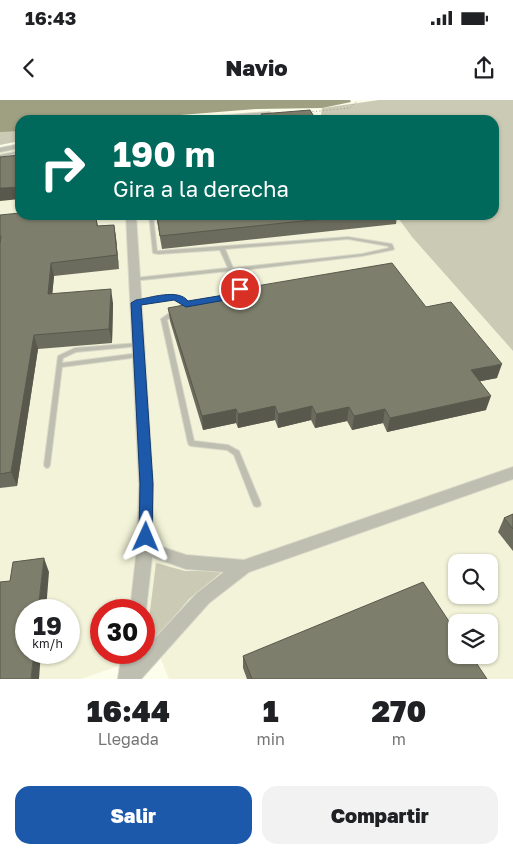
<!DOCTYPE html>
<html lang="es">
<style>
:root{--surface:#fff;--page:#f2f2f2;--text:#202124;--muted:#757577;--accent:#1d59aa}
body{margin:0;font-family:"Golos Text",sans-serif;background:var(--page);color:var(--text);height:100vh;display:flex;flex-direction:column;font-size:19px;white-space:nowrap}
*{box-sizing:border-box;margin:0}
p{font-size:16px;color:var(--muted)}
.icon{flex:none;width:28px;height:28px;fill:none;stroke:currentColor;stroke-width:2;stroke-linecap:round;stroke-linejoin:round}
.map{position:relative;height:579px;overflow:hidden}
.details{display:flex;flex-direction:column;background:var(--surface);flex:1}
.details>*{flex:none}
.top-card{position:absolute;left:15px;top:15px;width:484px;height:105px;border-radius:15px;box-shadow:0 1px 4px #0004;background:#00695c;color:#fff;overflow:hidden}
.fabs{position:absolute;left:448px;top:454px;display:grid;gap:10px}
.fabs a{display:grid;place-items:center;width:50px;height:50px;border-radius:10px;background:var(--surface);box-shadow:0 1px 4px #0004;font-size:25px}
.speed{position:absolute;left:15px;top:499px;display:flex;gap:10px;font-size:25px;font-weight:700;text-align:center}
.speed>*{display:grid;place-content:center;width:65px;height:65px;border-radius:50%;background:var(--surface);box-shadow:0 1px 4px #0004;line-height:1}
.speed small{font-size:12px;font-weight:400}
.speed .limit{border:8px solid #d22;background:#fff;color:#111}
.pin{position:absolute;display:grid;place-items:center;width:42px;height:42px;color:#fff;margin:-21px;border:2px solid #fff;border-radius:50%;box-shadow:0 1px 5px #0007}
.me{position:absolute;width:55px;margin:-28px;rotate:1deg;stroke-linejoin:round;filter:drop-shadow(0 0 4px #0008)}
.turn{display:flex;align-items:center;gap:18px;height:105px;padding:0 15px;font-size:22px}
.turn .icon{width:65px;height:65px;stroke-width:2.5}
.turn b{display:block;font-size:35px;line-height:42px}
.eta{display:flex;justify-content:space-evenly;align-items:center;height:85px;text-align:center}
.eta b{font-size:30px;font-weight:800;line-height:35px}
.button{display:flex;gap:10px;margin-top:auto;padding:10px 15px}
.button a{flex:1;height:58px;border-radius:15px;background:var(--accent);color:#fff;font-size:20px;font-weight:800;line-height:58px;text-align:center}
.button a+a{background:var(--page);color:var(--text)}
.status{display:flex;justify-content:space-between;align-items:center;height:35px;padding:0 25px;background:var(--surface);direction:ltr}
.status svg{height:14px;fill:currentColor}
header{display:flex;justify-content:space-between;align-items:center;height:65px;padding:0 15px;background:var(--surface);font-size:22px;font-weight:800}
.map>svg:first-child{display:block}
.built{fill:#f2f3d8;fill-rule:evenodd}
.green{fill:#cbcbb5}
.water{fill:#9f9f82}
.lines{fill:none;stroke-linecap:round;stroke-linejoin:round}
.service-casing{stroke:#d8d9c8;stroke-width:2}
.minor-casing{stroke:#d8d9c8;stroke-width:2}
.path{stroke:#97978a;stroke-width:1;stroke-dasharray:1 2.5;stroke-linecap:butt}
.service{fill:#bebeb1;fill-rule:evenodd}
.minor{fill:#bebeb1;fill-rule:evenodd}
.wall{fill:#6c6c5e}
.shaded-wall{fill:#58584c}
.building{fill:#7e7e6d;stroke:#58584c}
.route{fill:#1d59aa;stroke:#133a6e}
</style>
<div class="status"><b>16:43</b><svg viewBox="0 0 49 12"><path d="M0 12V9h3v3zM5 12V6h3v6zM10 12V3h3v9zM15 12V0h3v12zM26 1h20v11H26zM47 4h2v5h-2z"/></svg></div>
<header><svg class="icon" aria-label="back" viewBox="0 0 24 24"><path d="M15 5l-7 7 7 7"/></svg>Navio<svg class="icon" aria-label="share" viewBox="0 0 24 24"><path d="M12 15V3M7 8l5-5 5 5M5 13v7h14v-7"/></svg></header>
<div class="map">
<svg width="513" height="579" viewBox="0 0 513 579">
<rect width="100%" height="100%" fill="#fcfdea"/>
<path class="built" d="M20,48V115H396L412,137L513,251V579H169L158,552L81,579H0V52ZM456,462H489V495H456ZM26,510H69V552H26ZM101,510H144V552H101ZM456,522H489V555H456Z"/>
<g class="green">
<path d="M0,0L20,20V41L0,45Z"/>
<path d="M379,0H513V251L412,137L396,115H494V20H325L321,15L322,8Z"/>
<path d="M156,463L185,471H223L189,499L145,551Z"/>
</g>
<path class="water" d="M0,0H350L351,2L322,8L256,9L117,20H20V31L0,32Z"/>
<g class="lines">
<defs>
<g id="service">
<path d="M20,51V53L0,57V55Z"/>
<path d="M92,115H132L130,116H94Z"/>
<path d="M149,115H153L157,151H158L348,137L392,144L394,149L392,150L362,156L234,171L243,189L236,197L187,205L167,220L194,341L228,345L239,351L261,404L260,406L257,407L254,406L253,404L234,355L227,350L191,346L189,345L188,343L161,219L182,204L181,201L174,199L136,205L133,203L136,201L174,195L185,199L187,202L232,195L237,189L229,171L132,181V179L134,178L228,168L220,150L158,154L153,153ZM348,139L388,146L389,148L362,154L233,168L225,149Z"/>
<path d="M138,243L141,245L140,246L76,252L63,258L62,263L139,253L142,255L139,257L62,267L50,365L49,367L47,368L45,367L44,365L58,256L75,248Z"/>
</g>
<g id="minor">
<path d="M269,12L273,14L272,16L218,20H186L190,18Z"/>
<path d="M20,44V48L0,52V48Z"/>
<path d="M126,115H136L153,384V444L186,455L244,460L513,367V379L249,472L209,503L141,579H118L122,552H140L139,554L144,552V550L197,493L224,472L186,469L152,457L146,510L144,516V510H130L137,448L139,384Z"/>
</g>
</defs>
<use href="#service" class="service-casing"/>
<use href="#minor" class="minor-casing"/>
<path class="path" d="M309,12L350,8L357,1"/>
<use href="#service" class="service"/>
<use href="#minor" class="minor"/>
</g>
<g class="wall">
<path d="M0,115H92V117H96L98,126L114,125L116,138L119,169L54,176L52,194L113,203L112,243L38,249L17,386L0,388Z"/>
<path d="M156,115H397L396,124L162,149Z"/>
<path d="M221,192L426,207L497,278L480,281L486,310L387,332L383,323L352,330L347,321L315,328L311,320L278,328L275,320L238,328L236,323L203,330L170,221L168,208L221,199Z"/>
<path d="M513,414V451L498,432L504,418Z"/>
<path d="M243,556L487,579H247L243,568Z"/>
</g>
<g class="shaded-wall">
<path d="M20,87V99L0,101V88Z"/>
<path d="M114,125L116,138L119,169L117,155Z"/>
<path d="M51,163L54,176L51,208L48,194Z"/>
<path d="M111,189L113,203L112,243L109,229Z"/>
<path d="M34,235L38,249L17,386L11,372Z"/>
<path d="M502,264L497,278L467,284L471,270Z"/>
<path d="M491,296L486,310L387,332L390,318Z"/>
<path d="M275,306V320L238,328V314Z"/>
<path d="M312,306L311,320L278,328V314Z"/>
<path d="M349,307L347,321L315,328L316,314Z"/>
<path d="M236,309V323L203,330L202,316Z"/>
<path d="M385,309L383,323L352,330L354,316Z"/>
<path d="M44,458L49,472L46,510H38Z"/>
<path d="M34,552H41L39,579H31Z"/>
</g>
<g class="building">
<path d="M310,10L316,20H264L261,14Z"/>
<path d="M20,55V87L0,88V57Z"/>
<path d="M20,113V115H90V118L96,117L97,126L114,125L117,155L51,163L48,194L111,189L109,229L34,235L11,372L0,374V144L1,136H0V115Z"/>
<path d="M157,115H360L160,136Z"/>
<path d="M392,163L426,207L451,202L502,264L471,270L491,296L390,318L385,309L354,316L349,307L316,314L312,306L278,314L275,306L238,314L236,309L202,316L168,208L223,198L221,192Z"/>
<path d="M513,414V429L504,418Z"/>
<path d="M44,458L38,510H26V552H34L31,579H0V482L10,481L13,462Z"/>
<path d="M423,482L456,532V555H471L487,579H252L243,556Z"/>
</g>
<path class="route" d="M236,187L245,189L237,198L186,207L174,200L141,205L153,384L152,437L150,442L146,443L141,442L139,437L140,384L131,203L136,200C150,198 178,188 188,201L230,194Z"/>
</svg>
<div class="fabs">
<a><svg class="icon" aria-label="search" viewBox="0 0 24 24"><circle cx="10" cy="10" r="6"/><path d="M15 15l6 6"/></svg></a>
<a><svg class="icon" aria-label="layers" viewBox="0 0 24 24"><path d="M12 4l9 5-9 5-9-5zM3 14l9 5 9-5"/></svg></a>
</div>
<div class="speed"><div>19<small>km/h</small></div><div class="limit">30</div></div>
<div class="pin" style="left:240px;top:189px;background:#d93025"><svg class="icon" aria-label="arrive" viewBox="0 0 24 24"><path d="M6 21V4h12l-3 4 3 4H6"/></svg></div>
<svg class="me" style="left:146px;top:437px" viewBox="-20 -20 40 40"><path d="M0-17L14 15 0 8-14 15z" fill="#1d59aa" stroke="#fff" stroke-width="4"/></svg>
<div class="top-card">
<div class="turn"><svg class="icon" aria-label="right" viewBox="0 0 24 24"><path d="M7 20v-9h11M14 6l5 5-5 5"/></svg><div><b>190 m</b>Gira a la derecha</div></div>
</div>
</div>
<section class="details">
<div class="eta">
<div><b>16:44</b><p>Llegada</p></div>
<div><b>1</b><p>min</p></div>
<div><b>270</b><p>m</p></div>
</div>
<div class="button"><a>Salir</a><a>Compartir</a></div>
</section>
